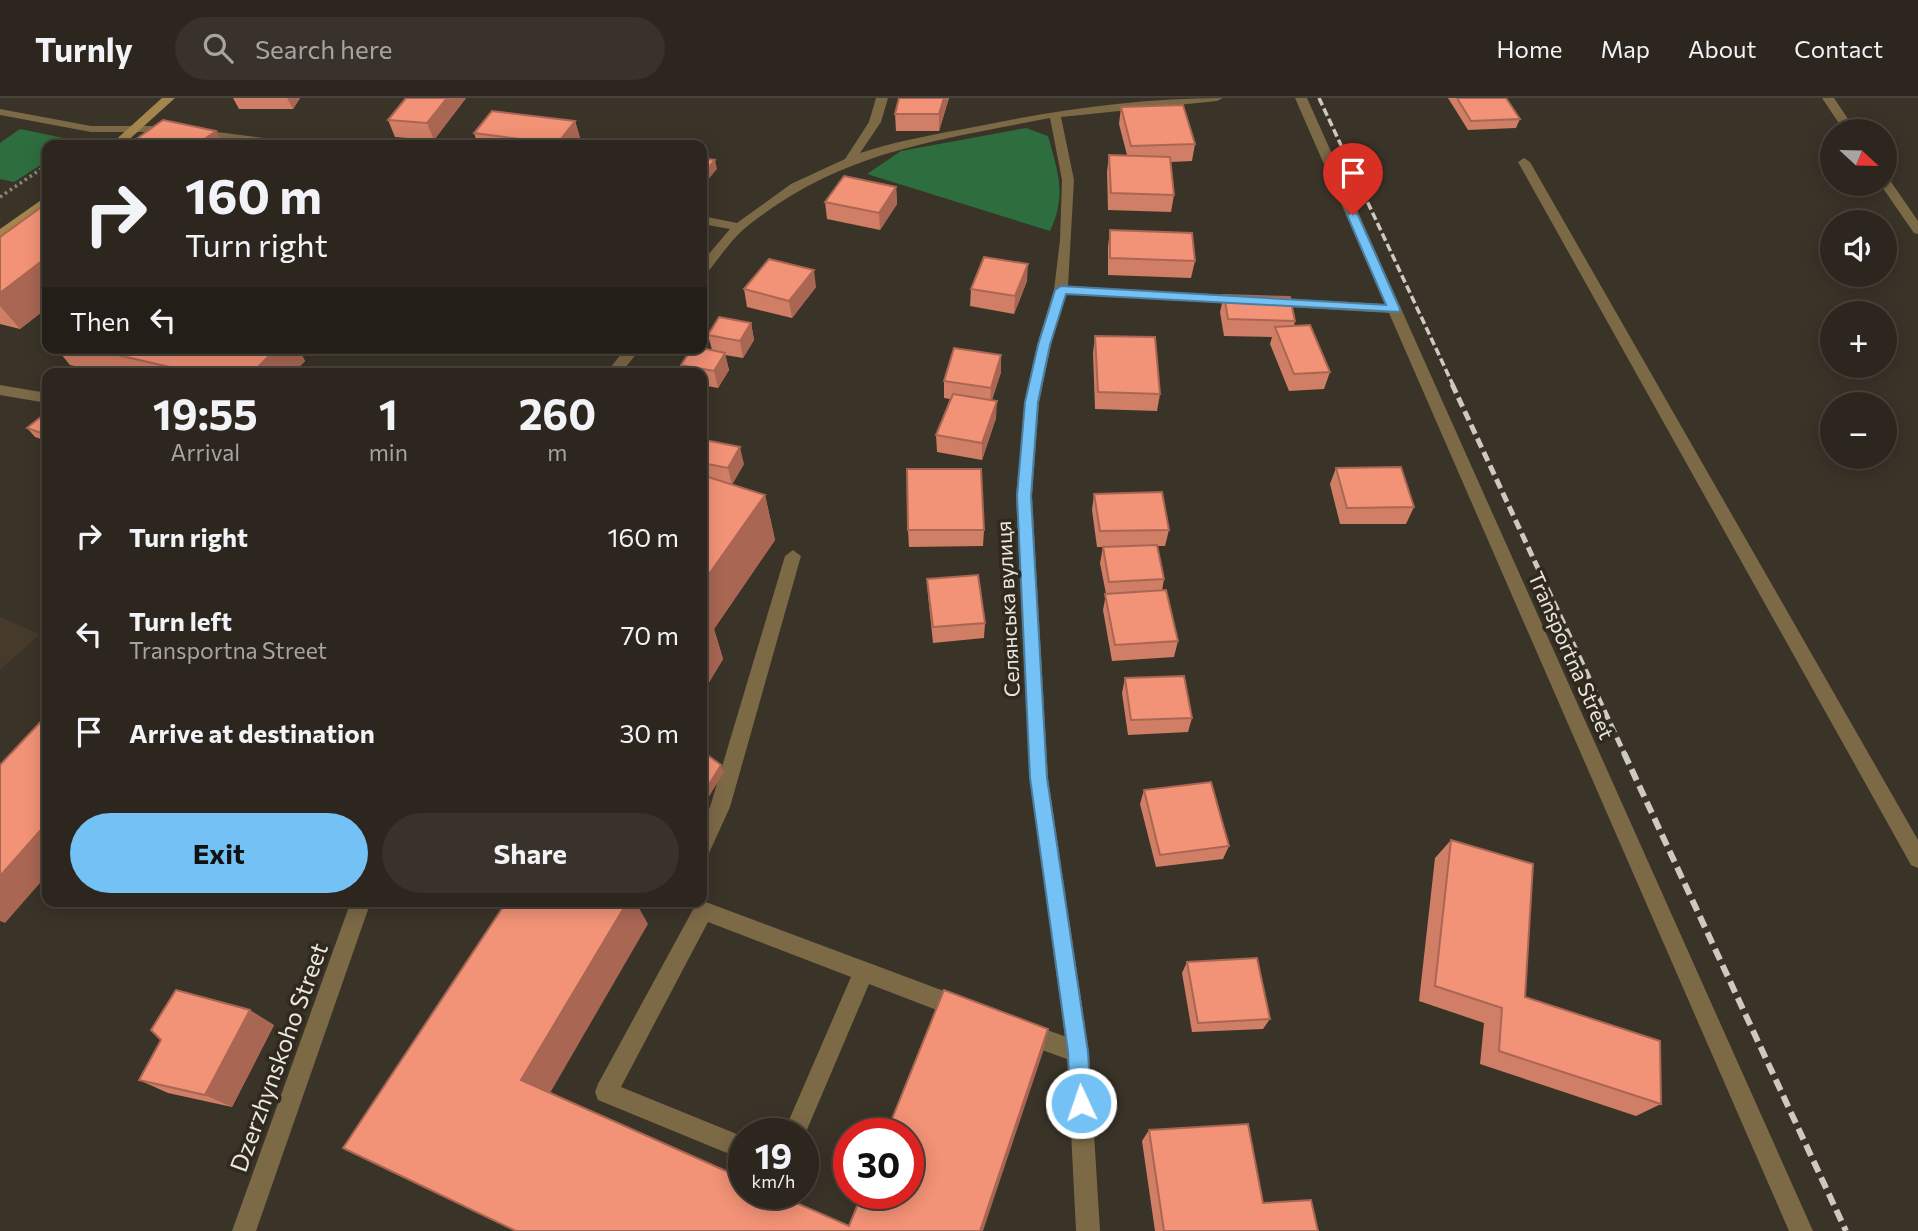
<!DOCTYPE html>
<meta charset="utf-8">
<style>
:root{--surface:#2c261e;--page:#38322b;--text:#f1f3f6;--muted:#a6a5a4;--line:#48433c;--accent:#73c1f5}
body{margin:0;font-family:Commissioner,sans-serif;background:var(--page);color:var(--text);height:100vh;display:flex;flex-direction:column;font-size:26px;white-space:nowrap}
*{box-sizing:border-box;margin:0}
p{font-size:23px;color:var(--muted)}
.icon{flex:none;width:38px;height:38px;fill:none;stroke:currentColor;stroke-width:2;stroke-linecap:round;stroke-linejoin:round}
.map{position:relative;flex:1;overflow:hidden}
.sheet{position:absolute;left:42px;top:270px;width:665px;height:539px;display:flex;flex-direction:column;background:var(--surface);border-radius:14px;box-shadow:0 4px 18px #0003,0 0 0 2px var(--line)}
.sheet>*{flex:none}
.guide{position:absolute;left:42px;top:42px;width:665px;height:214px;border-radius:14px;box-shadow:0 4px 18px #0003,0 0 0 2px var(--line);background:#2c261e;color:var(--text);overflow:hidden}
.needle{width:46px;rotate:112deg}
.buttons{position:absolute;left:1820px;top:21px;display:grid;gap:14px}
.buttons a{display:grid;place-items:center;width:77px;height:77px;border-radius:50%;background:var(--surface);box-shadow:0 4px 18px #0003,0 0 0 2px var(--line);font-size:35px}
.speed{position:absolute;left:728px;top:1020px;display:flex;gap:14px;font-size:35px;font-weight:700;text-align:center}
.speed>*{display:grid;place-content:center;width:91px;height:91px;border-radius:50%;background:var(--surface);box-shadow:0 4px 18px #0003,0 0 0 2px var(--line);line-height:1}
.speed small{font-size:18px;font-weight:400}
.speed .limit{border:10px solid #d22;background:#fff;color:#111}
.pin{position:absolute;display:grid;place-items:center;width:60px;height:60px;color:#fff;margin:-72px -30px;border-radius:50% 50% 50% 0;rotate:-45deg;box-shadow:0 0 7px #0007}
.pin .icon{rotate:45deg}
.me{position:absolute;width:77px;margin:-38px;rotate:357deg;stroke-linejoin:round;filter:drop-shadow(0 0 5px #0008)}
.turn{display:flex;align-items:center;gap:24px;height:147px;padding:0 28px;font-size:32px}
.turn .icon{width:91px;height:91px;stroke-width:2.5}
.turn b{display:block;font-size:49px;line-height:60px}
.then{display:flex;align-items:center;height:66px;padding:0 28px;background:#0003;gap:14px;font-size:26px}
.eta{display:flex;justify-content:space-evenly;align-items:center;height:119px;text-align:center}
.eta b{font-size:42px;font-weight:700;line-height:49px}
.button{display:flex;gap:14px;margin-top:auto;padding:14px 28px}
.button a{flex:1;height:80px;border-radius:42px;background:var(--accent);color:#111;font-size:28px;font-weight:700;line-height:80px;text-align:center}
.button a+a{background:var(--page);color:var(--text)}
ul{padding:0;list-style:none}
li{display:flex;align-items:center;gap:21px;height:98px;padding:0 28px}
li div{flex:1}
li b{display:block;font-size:26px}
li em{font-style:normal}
header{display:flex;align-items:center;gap:42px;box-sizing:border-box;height:98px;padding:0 35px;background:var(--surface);border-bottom:2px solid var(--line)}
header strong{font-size:33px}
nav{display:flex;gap:38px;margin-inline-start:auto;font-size:24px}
.search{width:490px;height:63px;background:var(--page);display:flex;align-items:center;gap:18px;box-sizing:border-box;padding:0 24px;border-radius:38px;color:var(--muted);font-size:26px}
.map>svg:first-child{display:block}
.industrial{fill:#463a2b}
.green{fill:#2e6e3e}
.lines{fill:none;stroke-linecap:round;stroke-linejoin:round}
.path{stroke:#8e887f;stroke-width:3.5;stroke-dasharray:2.5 3.5;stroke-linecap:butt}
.lane{fill:#7c6946;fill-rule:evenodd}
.street{fill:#7c6946;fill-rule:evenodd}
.secondary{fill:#a4864d;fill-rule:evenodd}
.rail-far2{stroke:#cec9c1;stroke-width:3.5;stroke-dasharray:8 3.5;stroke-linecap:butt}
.rail-far1{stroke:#cec9c1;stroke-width:5;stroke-dasharray:10 5;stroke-linecap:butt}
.rail{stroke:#cec9c1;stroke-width:6;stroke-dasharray:12 6;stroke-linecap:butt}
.wall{fill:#d07e65}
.shaded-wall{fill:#a96653}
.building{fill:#f29276;stroke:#a96653;stroke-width:2}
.route{fill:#73c1f5;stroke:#4b7d9f;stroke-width:2}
.labels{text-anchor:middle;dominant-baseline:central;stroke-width:7;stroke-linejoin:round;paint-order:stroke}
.street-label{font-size:21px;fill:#ebe7e0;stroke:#30291e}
.near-street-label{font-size:24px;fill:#ebe7e0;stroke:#30291e}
</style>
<header>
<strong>Turnly</strong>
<div class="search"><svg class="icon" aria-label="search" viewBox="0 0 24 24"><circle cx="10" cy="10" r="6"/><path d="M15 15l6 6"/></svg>Search here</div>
<nav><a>Home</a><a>Map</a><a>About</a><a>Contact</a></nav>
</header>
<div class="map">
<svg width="1918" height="1133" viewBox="0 0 1918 1133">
<rect width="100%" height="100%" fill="#3a3328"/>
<path class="industrial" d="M0,519L40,536L0,572Z"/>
<g class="green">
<path d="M1026,30L1048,38C1058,74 1067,97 1050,133L867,76L901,53Z"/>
<path d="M20,31L78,43L71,47H47V63L14,84L0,81V45Z"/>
</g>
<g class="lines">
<path class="path" d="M0,99L47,67"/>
<g class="lane">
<path d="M0,287L47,295V305L0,297Z"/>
<path d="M793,452L801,458L730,709L709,755L702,758V728L710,709L785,458Z"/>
<path d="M703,803L968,902L971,910L968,918L960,921L869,886L803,1041V1036H783L851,879L708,824L621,989L744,1039V1062L598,1002L595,994L598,986L696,806Z"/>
<path d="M1025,924L1086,946L1089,954L1086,962L1078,965L1017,943L1014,935L1017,927Z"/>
</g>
<g class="street">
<path d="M876,0H888L881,24L860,55C897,43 936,36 974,29C1056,12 1139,0 1223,0L1217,3L1061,19L1074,82L1068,188L1385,206L1295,0H1307L1813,1133H1789L1389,215L1066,196L1051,247L1039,305L1032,398L1048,680L1089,954L1100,1133H1076L1067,954L1030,680L1016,398L1025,305L1037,247L1054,192L1060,142L1062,82L1050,20C935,43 840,53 745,130C731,142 719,160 707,175L702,176V164L730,131L702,126V118L737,125L791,86L845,61L869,24Z"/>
<path d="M1822,0H1834L1856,33H1844Z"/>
<path d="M0,11L91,28H171L295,44L301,47H270L171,34H91L0,17Z"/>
<path d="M1524,60L1530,64L1918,742V770L1911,767L1518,64Z"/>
<path d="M1885,80L1889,81L1918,123V136L1914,135L1880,86H1885Z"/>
<path d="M626,250H641L621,275H606Z"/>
<path d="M351,803H371L256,1133H232Z"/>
</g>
<g class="secondary">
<path d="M162,0H175L123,47H110Z"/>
<path d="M47,98V108L0,141V131Z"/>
</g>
<path class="rail-far2" d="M1319,0L1453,287"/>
<path class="rail-far1" d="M1452,286L1625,657"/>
<path class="rail" d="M1624,655L1846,1133"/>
</g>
<g class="wall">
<path d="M233,0H300L293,11H239Z"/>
<path d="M406,0H466L434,42L395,39L388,22Z"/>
<path d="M949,0L939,33H896L895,16Z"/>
<path d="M1448,0H1506L1520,21L1516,30L1468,32Z"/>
<path d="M1121,9L1195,46L1192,63L1171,64L1174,97L1171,114L1108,112L1107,74L1109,57H1127L1119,26Z"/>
<path d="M575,23L580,40L574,47H478L474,35Z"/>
<path d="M896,89L897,106L880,132L827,121L825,104Z"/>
<path d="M47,105V210L20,231L0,226V139Z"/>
<path d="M1110,132L1195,163L1191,180L1108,177V149Z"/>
<path d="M1027,183L1014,216L970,208L971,191Z"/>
<path d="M816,189L792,220L747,209L744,191Z"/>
<path d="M1224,197L1295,223L1294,228L1330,274L1324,291L1289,293L1270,246L1272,239L1224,238L1220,214Z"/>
<path d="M751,225L754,242L743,260L725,257L729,272L718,290L702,287V275H684L681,267L712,252L708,237Z"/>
<path d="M1095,238L1160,296L1157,313L1095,311L1093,255Z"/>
<path d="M56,250H298L305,263L293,275H106L70,267Z"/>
<path d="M1001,257V274L992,302L996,320L982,362L937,354L936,337L950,301L944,300V283Z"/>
<path d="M47,314V343L35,339L27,330Z"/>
<path d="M702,348L744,366L732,386L765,397L775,442L714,531L723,561L702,596Z"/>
<path d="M1336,370L1414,409L1406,426H1340L1330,386Z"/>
<path d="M1094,396L1169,432L1165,448H1157L1164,481L1162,493L1178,543L1174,559L1112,563L1103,512L1106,496L1100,465L1103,449H1107H1097L1092,412Z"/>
<path d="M908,432H984L983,448L909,449Z"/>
<path d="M927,481L985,525L984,540L933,545L928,497Z"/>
<path d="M1125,580L1192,620L1188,634L1128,637L1122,595Z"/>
<path d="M1144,692L1229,748L1223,761L1156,769L1140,706Z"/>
<path d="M1451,742L1525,899L1661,1006L1636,1018L1480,966L1484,925L1419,903L1435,760Z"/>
<path d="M1187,864L1270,921L1263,931L1192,934L1182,875Z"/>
<path d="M274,927L232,1009L168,995L139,982Z"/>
<path d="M1149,1032L1263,1105L1318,1133H1155L1142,1043Z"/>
</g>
<g class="shaded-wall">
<path d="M287,0H300L293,11Z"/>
<path d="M447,0H466L434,42L427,25Z"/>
<path d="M944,0H949L939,33V16Z"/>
<path d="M575,23L580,40L574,47H558L557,46Z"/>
<path d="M216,33L224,47H196Z"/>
<path d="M715,62L717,71L702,89V78Z"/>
<path d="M896,89L897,106L880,132L879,115Z"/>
<path d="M47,159V210L20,231L0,208V195Z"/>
<path d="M1028,166L1027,183L1014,216L1015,198Z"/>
<path d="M814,172L816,189L792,220L789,203Z"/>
<path d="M751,225L754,242L743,260L740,243Z"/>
<path d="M277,250H298L305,263L293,275H252Z"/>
<path d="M725,255L729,272L718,290L714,273Z"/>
<path d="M1001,257V274L990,307L991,290Z"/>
<path d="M997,303L996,320L982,362V345Z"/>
<path d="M740,349L744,366L732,387L728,370Z"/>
<path d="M765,397L775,442L714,531L723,561L702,596V486Z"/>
<path d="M721,667L724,674L702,710V698Z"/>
<path d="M47,725V777L5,825L0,823V778Z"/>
<path d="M628,803H635L648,826L546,1002L521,982Z"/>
<path d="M250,912L274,927L232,1009L205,997Z"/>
<path d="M1048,931L1043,954L983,1133H980Z"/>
</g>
<g class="building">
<path d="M406,0H447L427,25L388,22Z"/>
<path d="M899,0H944L939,16H895Z"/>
<path d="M1457,0H1506L1520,21L1471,23Z"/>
<path d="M1183,7L1195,46L1131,48L1121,9Z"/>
<path d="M492,13L575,23L557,46L474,35Z"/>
<path d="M163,22L216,33L196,47H128Z"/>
<path d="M245,40L278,47H236Z"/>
<path d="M1109,57L1170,59L1174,97L1111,95Z"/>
<path d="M702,60L715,62L702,78Z"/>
<path d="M844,78L896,89L879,115L825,104Z"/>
<path d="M47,105V159L0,195V139Z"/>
<path d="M1110,132L1192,135L1195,163L1110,160Z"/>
<path d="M984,159L1028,166L1015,198L971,191Z"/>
<path d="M769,161L814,172L789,203L744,191Z"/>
<path d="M1224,197L1290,199L1295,223L1228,221Z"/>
<path d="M719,219L751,225L740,243L708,237Z"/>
<path d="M1310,227L1330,274L1294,276L1275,229Z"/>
<path d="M1095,238L1155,239L1160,296L1098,294Z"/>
<path d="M87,250H277L252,275H196Z"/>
<path d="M692,250H702L725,255L714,273L681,267Z"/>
<path d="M954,250L1001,257L991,290L944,283Z"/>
<path d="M953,296L997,303L982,345L936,337Z"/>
<path d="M47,314V337L27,330Z"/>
<path d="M705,342L740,349L728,370L702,365V348Z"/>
<path d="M1401,369L1414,409L1347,410L1336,370Z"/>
<path d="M907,371H981L984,432H908Z"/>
<path d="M702,377L765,397L702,486Z"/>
<path d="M1162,394L1169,432L1100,433L1094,396Z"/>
<path d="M1157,447L1164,481L1109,484L1103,449Z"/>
<path d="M978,477L985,525L933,529L927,481Z"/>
<path d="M1166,492L1178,543L1115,547L1105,496Z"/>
<path d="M702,516L710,518L702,531Z"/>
<path d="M1184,578L1192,620L1131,622L1125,580Z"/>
<path d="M47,617V725L0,778V667Z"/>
<path d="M702,653L721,667L702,698Z"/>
<path d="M1211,684L1229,748L1160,757L1144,692Z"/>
<path d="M1451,742L1533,766L1525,899L1660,943L1661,1006L1499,953L1502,910L1435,888Z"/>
<path d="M507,803H628L521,982L744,1081V1096H776L849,1128L862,1096H908V1036H886L944,892L1048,931L980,1133H516L343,1050Z"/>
<path d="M1257,860L1270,921L1198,925L1187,864Z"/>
<path d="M176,892L250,912L205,997L139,982L161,942L151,932Z"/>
<path d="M1248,1026L1263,1105L1311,1102L1318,1133H1164L1149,1032Z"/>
</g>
<path class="route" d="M1353,114L1358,117L1400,211L1399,214L1066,196L1050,247L1038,304L1031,398L1047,680L1088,954L1091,1005L1088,1012L1081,1015L1073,1012L1070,1005L1068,954L1030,680L1017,398L1025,304L1038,247L1055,192L1061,188L1386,207L1347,117Z"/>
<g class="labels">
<g class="street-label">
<text transform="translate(1007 511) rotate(-93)">Селянська вулиця</text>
<text transform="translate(1572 557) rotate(66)">Transportna Street</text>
</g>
<g class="near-street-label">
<text transform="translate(278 959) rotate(-70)">Dzerzhynskoho Street</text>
</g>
</g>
</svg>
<div class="buttons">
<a><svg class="needle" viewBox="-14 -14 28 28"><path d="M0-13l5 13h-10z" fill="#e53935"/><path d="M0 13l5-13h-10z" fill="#a6a5a4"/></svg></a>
<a><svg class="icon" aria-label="sound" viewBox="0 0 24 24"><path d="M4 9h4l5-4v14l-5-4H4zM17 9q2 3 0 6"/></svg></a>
<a>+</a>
<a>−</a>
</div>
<div class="speed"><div>19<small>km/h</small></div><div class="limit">30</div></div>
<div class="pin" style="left:1353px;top:117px;background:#d93025"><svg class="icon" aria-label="arrive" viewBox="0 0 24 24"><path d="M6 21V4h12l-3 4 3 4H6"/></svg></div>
<svg class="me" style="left:1081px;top:1005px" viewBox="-20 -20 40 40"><circle r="17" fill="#73c1f5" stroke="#fff" stroke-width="3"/><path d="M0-11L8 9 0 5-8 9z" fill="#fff"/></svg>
<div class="guide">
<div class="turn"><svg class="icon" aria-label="right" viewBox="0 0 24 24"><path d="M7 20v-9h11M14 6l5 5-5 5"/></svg><div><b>160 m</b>Turn right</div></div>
<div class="then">Then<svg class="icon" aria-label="left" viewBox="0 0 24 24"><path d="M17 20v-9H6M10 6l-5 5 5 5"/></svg></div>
</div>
<section class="sheet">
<div class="eta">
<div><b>19:55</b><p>Arrival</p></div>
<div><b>1</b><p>min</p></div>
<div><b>260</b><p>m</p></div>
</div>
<ul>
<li><svg class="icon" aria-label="right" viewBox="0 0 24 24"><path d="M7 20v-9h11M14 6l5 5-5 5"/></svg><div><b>Turn right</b></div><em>160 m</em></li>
<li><svg class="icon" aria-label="left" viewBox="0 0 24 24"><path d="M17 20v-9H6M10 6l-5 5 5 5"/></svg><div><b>Turn left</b><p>Transportna Street</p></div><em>70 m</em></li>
<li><svg class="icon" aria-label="arrive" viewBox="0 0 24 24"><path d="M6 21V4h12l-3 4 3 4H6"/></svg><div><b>Arrive at destination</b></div><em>30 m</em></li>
</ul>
<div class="button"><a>Exit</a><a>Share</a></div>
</section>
</div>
